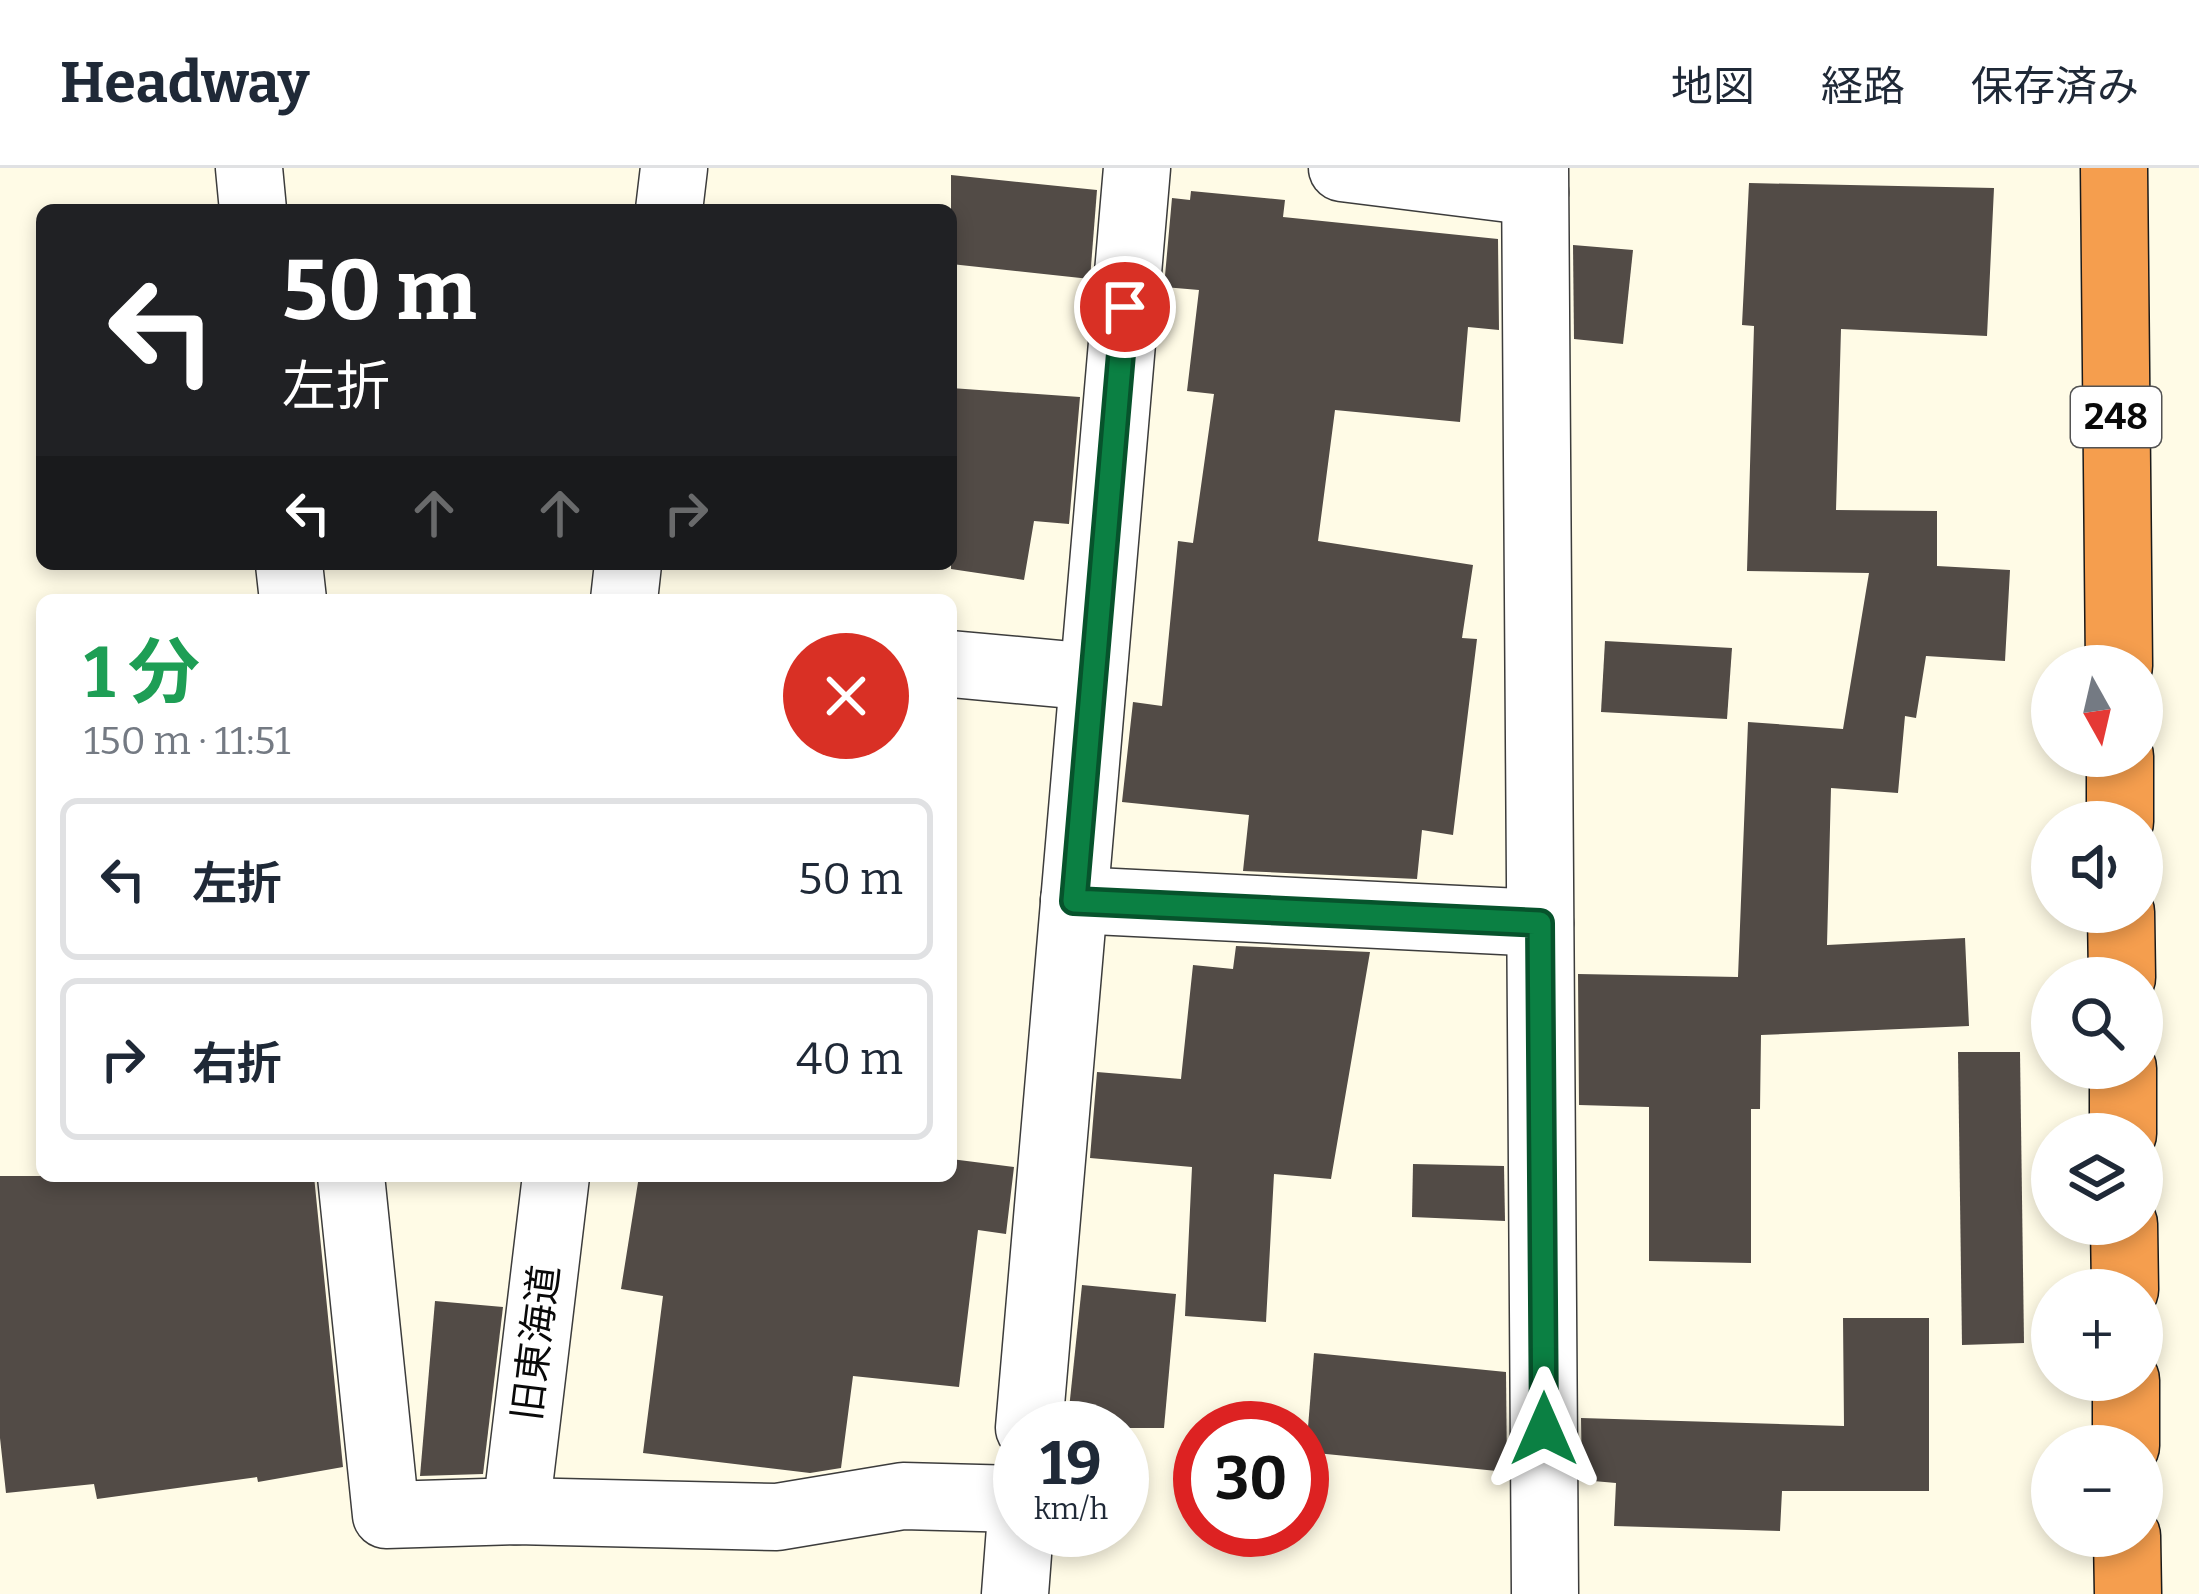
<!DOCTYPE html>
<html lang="ja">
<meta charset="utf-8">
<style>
:root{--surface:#fff;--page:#f6f6f7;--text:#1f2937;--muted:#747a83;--line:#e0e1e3}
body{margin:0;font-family:Bitter,"Noto Sans JP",serif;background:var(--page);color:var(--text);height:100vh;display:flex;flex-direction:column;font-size:45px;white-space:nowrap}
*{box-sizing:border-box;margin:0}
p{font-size:39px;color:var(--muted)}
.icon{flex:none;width:66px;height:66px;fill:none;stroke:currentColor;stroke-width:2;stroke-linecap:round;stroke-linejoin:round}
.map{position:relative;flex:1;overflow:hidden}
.side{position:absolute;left:36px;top:426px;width:921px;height:588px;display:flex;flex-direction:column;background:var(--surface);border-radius:18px;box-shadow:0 6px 18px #0003}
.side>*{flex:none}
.banner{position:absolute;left:36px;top:36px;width:921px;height:366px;border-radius:18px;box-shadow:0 6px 18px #0003;background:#202124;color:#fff;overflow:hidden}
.needle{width:78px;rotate:172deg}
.buttons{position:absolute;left:2031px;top:477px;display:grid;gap:24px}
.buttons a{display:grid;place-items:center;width:132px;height:132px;border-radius:50%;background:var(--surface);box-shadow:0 6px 18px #0003;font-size:60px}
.speed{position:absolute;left:993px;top:1233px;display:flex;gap:24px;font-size:60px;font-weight:700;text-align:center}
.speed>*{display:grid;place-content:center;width:156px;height:156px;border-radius:50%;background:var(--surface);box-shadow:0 6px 18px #0003;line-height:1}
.speed small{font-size:30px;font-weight:400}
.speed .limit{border:18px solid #d22;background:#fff;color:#111}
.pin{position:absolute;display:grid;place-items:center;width:102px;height:102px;color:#fff;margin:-51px;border:6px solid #fff;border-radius:50%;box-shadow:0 3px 12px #0007}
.me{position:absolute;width:132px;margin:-66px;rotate:0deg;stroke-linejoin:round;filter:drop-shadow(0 0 9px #0008)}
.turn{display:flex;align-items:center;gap:42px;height:252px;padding:0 48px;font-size:54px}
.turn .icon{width:156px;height:156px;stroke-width:2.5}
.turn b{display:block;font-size:84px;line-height:102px}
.lanes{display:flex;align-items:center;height:114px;padding:0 48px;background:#0003;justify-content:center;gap:60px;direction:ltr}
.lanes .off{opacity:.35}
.round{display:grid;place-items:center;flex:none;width:126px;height:126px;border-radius:63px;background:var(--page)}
.head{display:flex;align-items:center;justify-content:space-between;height:204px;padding:0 48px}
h1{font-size:72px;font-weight:700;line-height:90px;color:#1e9e55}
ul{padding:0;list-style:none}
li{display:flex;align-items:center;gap:36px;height:162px;margin:0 24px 18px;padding:0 24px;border:6px solid var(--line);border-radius:18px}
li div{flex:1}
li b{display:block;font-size:45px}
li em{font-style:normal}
header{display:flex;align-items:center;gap:72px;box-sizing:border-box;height:168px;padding:0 60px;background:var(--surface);border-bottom:3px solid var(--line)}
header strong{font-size:57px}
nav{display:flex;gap:66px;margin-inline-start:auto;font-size:42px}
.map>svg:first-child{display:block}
.building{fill:#524b46}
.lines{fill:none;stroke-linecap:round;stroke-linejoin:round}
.minor-casing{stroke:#3c3c3c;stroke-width:69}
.highway-casing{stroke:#1a1a1a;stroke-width:69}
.minor{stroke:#fff;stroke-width:66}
.highway{stroke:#f59e4e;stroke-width:66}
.route-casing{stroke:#07532c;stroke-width:30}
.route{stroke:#0b8043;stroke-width:21}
.labels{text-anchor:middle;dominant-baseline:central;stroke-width:12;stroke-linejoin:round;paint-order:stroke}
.shield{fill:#fff;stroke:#535353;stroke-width:3}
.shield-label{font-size:36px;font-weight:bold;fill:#090909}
.street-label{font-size:39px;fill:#090909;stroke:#fff}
</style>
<header>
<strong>Headway</strong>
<nav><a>地図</a><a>経路</a><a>保存済み</a></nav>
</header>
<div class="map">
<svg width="2199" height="1426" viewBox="0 0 2199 1426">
<rect width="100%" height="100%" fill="#fffbe6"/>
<g class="building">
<path d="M951,7L1097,22L1090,111L951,96Z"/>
<path d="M1749,15L1994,20L1987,168L1841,161L1836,342L1937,343V398L2010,402L2005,493L1926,488L1916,550L1905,548L1898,625L1831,620L1827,777L1965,770L1969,858L1761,867L1760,941H1751V1095L1649,1093V939L1579,937L1578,806L1738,809L1748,554L1843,561L1869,405L1747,403L1754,158L1742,157Z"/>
<path d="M1191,23L1285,32L1283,49L1498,71L1499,162L1468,159L1460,254L1335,242L1318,373L1473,397L1462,470L1477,471L1453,667L1422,662L1417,711L1243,703L1249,647L1122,634L1133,534L1162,538L1178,373L1193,375L1214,226L1187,223L1199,122L1164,119L1172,30L1190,32Z"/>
<path d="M1573,77L1633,82L1623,176L1574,171Z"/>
<path d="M951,220L1080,229L1069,356L1034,353L1024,412L951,401Z"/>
<path d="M1605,473L1732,480L1727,551L1601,544Z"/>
<path d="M1236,778L1370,784L1331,1011L1274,1006L1266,1154L1185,1148L1192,999L1090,990L1097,904L1181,911L1193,797L1233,801Z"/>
<path d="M1958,884H2020L2024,1175L1962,1177Z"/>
<path d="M951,991L1014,999L1006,1066L978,1062L959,1219L853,1208L841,1300L810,1305L643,1285L663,1128L621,1121L639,1008H951Z"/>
<path d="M1413,996L1504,998L1505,1053L1412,1049Z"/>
<path d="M0,1008H314L343,1299L258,1314L257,1309L97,1331L94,1316L6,1325L0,1270Z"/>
<path d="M1082,1117L1176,1126L1164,1260H1067Z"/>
<path d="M435,1133L503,1139L483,1306L420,1308Z"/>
<path d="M1843,1150H1929V1323H1782L1780,1363L1614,1358L1616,1315L1582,1312L1581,1250L1844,1258Z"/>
<path d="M1314,1185L1506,1204L1507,1304L1306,1284Z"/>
</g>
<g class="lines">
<defs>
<g id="minor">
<path d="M249,0L253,42"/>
<path d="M1342,0L1535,24"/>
<path d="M1535,0L1545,1426"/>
<path d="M669,42L674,0"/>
<path d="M289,396L293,432"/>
<path d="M624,432L628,396"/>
<path d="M951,496L1093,509"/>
<path d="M1074,732L1540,755"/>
<path d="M351,1008L386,1347L516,1343L777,1349L903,1328L1020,1331"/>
<path d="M1029,1260L1137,0"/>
<path d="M516,1343L556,1008"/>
<path d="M1015,1426L1020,1360"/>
</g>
<g id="highway">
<path d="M2114,0L2119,498"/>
<path d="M2120,588V654"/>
<path d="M2121,744L2122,810"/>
<path d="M2123,900V966"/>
<path d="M2124,1056L2125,1122"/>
<path d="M2126,1212V1278"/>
<path d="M2127,1368L2128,1426"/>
</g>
</defs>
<use href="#minor" class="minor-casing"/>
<use href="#highway" class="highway-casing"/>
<use href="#minor" class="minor"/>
<use href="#highway" class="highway"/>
</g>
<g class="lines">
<defs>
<path id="route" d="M1125,139L1074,733L1540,755L1544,1261"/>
</defs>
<use href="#route" class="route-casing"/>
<use href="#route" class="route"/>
</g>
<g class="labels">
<rect class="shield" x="2071" y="219" width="90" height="60" rx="9"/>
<g class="shield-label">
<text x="2116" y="249">248</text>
</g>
<g class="street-label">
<text transform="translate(536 1175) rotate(-83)">旧東海道</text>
</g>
</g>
</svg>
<div class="buttons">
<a><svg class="needle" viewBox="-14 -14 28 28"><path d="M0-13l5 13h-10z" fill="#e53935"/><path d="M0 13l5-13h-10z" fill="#747a83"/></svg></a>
<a><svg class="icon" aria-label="sound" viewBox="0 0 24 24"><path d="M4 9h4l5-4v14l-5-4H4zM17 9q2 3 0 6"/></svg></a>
<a><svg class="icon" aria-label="search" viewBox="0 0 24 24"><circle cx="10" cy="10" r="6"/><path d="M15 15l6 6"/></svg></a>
<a><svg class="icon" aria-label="layers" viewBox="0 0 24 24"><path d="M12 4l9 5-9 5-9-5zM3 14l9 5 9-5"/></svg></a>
<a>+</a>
<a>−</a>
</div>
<div class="speed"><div>19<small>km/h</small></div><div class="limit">30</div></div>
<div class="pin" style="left:1125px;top:139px;background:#d93025"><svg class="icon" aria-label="arrive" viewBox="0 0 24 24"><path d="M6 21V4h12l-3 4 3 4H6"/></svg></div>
<svg class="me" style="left:1544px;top:1261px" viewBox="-20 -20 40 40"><path d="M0-17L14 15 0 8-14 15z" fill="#0b8043" stroke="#fff" stroke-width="4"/></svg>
<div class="banner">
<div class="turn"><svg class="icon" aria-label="left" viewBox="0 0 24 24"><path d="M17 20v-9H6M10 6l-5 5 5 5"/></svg><div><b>50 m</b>左折</div></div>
<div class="lanes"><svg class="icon" aria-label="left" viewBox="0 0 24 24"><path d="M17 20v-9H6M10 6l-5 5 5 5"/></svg><svg class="icon off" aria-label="ahead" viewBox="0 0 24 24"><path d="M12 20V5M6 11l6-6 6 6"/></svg><svg class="icon off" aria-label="ahead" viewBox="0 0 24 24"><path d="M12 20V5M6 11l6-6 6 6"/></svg><svg class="icon off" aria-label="right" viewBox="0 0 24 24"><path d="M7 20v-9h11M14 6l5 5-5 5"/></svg></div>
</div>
<section class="side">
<div class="head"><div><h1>1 分</h1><p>150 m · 11:51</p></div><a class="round" style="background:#d93025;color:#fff"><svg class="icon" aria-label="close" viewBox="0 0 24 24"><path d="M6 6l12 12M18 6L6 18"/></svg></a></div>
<ul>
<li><svg class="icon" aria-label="left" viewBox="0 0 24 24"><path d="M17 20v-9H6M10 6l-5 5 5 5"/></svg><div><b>左折</b></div><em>50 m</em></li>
<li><svg class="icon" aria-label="right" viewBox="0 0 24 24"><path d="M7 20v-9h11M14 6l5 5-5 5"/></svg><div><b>右折</b></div><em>40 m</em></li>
</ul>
</section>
</div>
